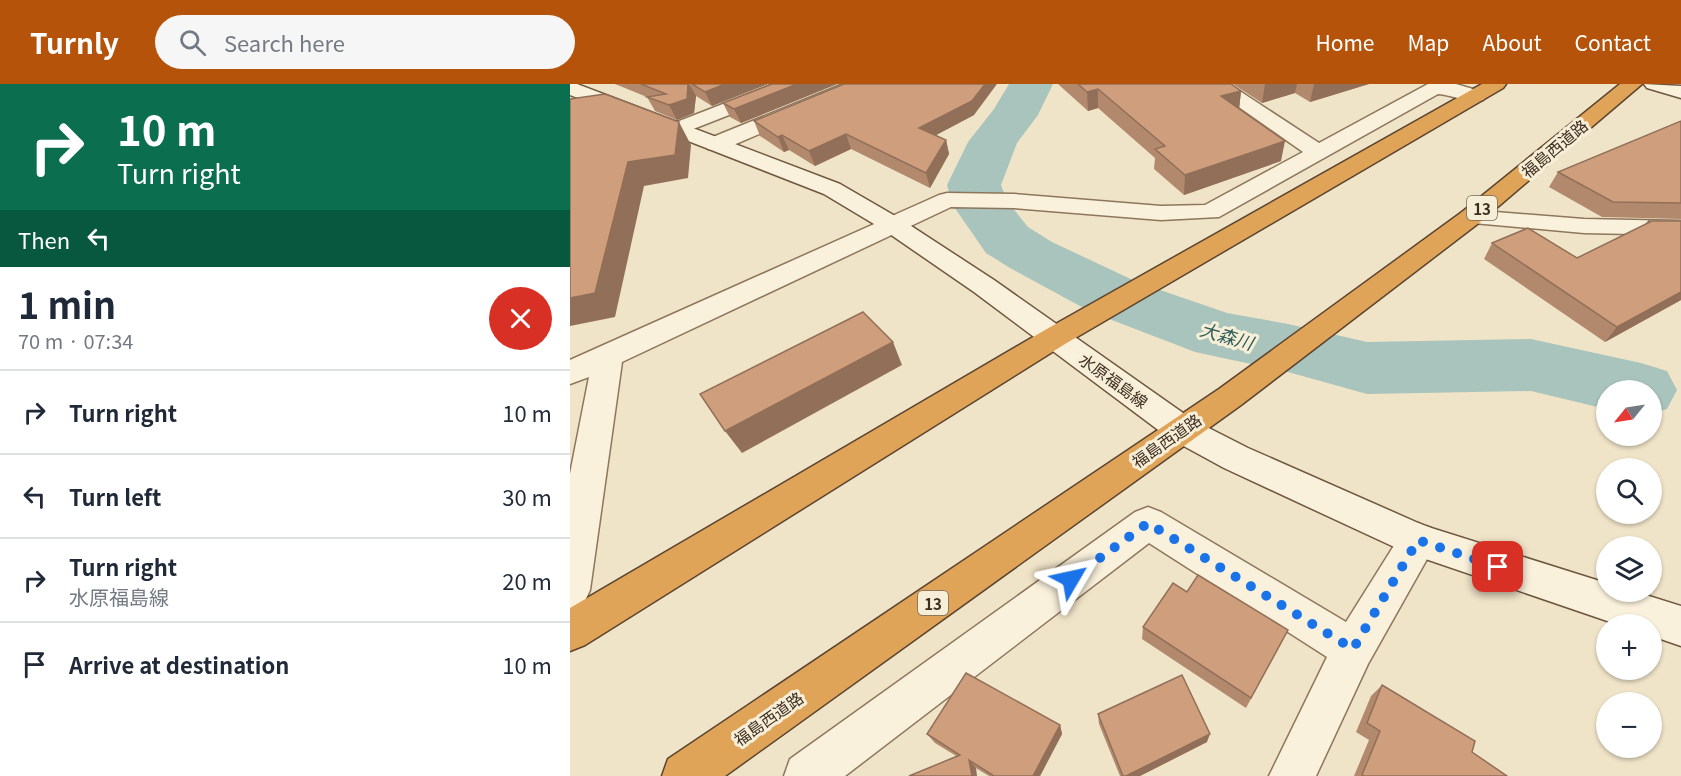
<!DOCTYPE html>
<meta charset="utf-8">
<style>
:root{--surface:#fff;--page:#f6f6f7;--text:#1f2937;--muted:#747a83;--line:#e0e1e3;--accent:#b45309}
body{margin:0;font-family:Georgia,"Noto Sans JP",serif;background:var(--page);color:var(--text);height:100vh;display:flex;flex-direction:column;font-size:22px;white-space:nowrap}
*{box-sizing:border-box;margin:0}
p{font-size:20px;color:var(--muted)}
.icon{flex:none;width:33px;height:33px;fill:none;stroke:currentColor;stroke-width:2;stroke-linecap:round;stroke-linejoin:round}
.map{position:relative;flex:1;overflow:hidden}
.side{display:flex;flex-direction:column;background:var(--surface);width:570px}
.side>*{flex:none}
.hud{background:#0b6e4f;color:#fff;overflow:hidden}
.needle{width:39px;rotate:240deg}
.fabs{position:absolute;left:1026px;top:296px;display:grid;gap:12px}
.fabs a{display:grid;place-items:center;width:66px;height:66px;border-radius:50%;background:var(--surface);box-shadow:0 2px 4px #0004;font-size:30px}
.pin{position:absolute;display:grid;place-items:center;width:51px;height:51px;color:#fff;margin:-26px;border-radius:12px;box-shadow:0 3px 9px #0006}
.me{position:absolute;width:66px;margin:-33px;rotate:54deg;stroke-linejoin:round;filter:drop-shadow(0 0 4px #0008)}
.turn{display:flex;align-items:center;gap:21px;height:126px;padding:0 18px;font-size:27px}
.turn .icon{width:78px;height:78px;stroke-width:2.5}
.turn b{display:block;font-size:42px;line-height:51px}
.then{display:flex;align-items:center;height:57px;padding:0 18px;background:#0003;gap:12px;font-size:22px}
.round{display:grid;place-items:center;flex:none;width:63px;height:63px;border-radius:32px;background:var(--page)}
.headline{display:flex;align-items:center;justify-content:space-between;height:102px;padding:0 18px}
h1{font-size:36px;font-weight:700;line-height:45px}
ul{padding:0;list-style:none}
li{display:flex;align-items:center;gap:18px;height:84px;padding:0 18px;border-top:2px solid var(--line)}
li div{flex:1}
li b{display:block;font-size:22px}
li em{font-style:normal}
header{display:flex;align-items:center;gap:36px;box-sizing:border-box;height:84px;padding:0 30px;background:var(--accent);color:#fff}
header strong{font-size:28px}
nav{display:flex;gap:33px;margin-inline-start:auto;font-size:21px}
.search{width:420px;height:54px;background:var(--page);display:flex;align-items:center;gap:15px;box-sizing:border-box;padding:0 21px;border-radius:33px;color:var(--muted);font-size:22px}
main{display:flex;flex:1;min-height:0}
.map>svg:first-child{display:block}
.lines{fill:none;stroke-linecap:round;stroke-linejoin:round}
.river{fill:#a9c4bc;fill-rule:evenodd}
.street-casing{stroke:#8d765c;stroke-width:3}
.secondary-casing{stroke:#6f573f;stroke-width:3}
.highway-casing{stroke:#5b4430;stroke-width:3}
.street{fill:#faf1dc;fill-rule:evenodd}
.secondary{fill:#faf1dc;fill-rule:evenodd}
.highway{fill:#e0a458;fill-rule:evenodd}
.wall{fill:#b2896c}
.shaded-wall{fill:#916f58}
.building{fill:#cf9f7d;stroke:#916f58;stroke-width:1.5}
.route{stroke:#1a73e8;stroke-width:10;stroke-dasharray:0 18}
.labels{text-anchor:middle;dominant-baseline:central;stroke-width:6;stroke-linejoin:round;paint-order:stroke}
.shield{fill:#f7eed8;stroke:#756857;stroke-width:1.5}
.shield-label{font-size:15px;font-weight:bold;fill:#3d2e20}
.street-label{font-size:16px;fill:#3d2e20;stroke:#f7eed8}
.water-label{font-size:18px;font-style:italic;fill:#2f5d5a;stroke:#f7eed8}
</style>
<header>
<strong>Turnly</strong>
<div class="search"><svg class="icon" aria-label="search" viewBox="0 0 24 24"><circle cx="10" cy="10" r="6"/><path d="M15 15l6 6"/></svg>Search here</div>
<nav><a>Home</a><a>Map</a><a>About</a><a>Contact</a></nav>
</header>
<main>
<section class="side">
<div class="hud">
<div class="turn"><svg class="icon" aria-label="right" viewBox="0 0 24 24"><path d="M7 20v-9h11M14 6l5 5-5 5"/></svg><div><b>10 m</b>Turn right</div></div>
<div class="then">Then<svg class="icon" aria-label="left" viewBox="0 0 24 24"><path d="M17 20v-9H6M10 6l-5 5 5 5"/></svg></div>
</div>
<div class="headline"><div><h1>1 min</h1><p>70 m · 07:34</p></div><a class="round" style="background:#d93025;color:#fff"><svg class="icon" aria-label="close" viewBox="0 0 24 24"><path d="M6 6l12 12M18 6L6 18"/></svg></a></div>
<ul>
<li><svg class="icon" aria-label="right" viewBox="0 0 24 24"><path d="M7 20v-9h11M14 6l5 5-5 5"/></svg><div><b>Turn right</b></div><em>10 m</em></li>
<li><svg class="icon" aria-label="left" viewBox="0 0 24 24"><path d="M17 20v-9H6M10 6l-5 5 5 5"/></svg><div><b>Turn left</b></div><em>30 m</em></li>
<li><svg class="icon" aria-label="right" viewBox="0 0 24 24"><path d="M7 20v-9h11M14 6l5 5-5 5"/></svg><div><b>Turn right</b><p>水原福島線</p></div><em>20 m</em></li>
<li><svg class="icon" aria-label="arrive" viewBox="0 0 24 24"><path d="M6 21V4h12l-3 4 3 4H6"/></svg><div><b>Arrive at destination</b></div><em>10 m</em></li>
</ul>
</section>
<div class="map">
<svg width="1111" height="692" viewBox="0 0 1111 692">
<rect width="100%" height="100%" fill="#f0e4c8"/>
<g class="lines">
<path class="river" d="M439,0H483L468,31L447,59L431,101L437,117L458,143L482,158L567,198L657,229L718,240L797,258L961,255L1071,279L1097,287L1107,306L1097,325L1082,330V306H1036V325L961,307L797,310L718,288L625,268L521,228L440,184L416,169L382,120L377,101L398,58L424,25Z"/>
<defs>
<g id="street">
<path d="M204,0H231L228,4L113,49L106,51L99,49L96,45L99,41Z"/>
<path d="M273,0H300L297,4L154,65L146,66L138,65L135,60L138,55Z"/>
<path d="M636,0H659L749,59L858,0H886L913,8L916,12L913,16C899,20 883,11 868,10L649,133L591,136L444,124L381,123L52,278L20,506L14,519L0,525V390L19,293L0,300V276L369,111L377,109L444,110L591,122L635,121L733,68Z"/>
<path d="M901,126L1014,135L1111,137V151L1014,149L892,138L889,133L892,128Z"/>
<path d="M578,423L591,428L776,538L835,444L848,439L861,444L867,456L861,468L798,580L746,692H699L757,573L579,459L275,692H214L220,675L565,428Z"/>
</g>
<g id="secondary">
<path d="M0,0H7L270,100L332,136L424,196L623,336L678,364L855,442L1036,499V507H1063L1111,522V562L1082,552V540H1046L835,468L654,384L599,354L404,208L314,146L254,110L0,11Z"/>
<path d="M1074,0L1111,2V14L1077,4Z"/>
</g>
<g id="highway">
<path d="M912,0H936L933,4L495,260L15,561L0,567V524L475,246Z"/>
<path d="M1050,0H1072L910,138L671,321L155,692H92L98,675L649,305L892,128Z"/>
</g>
</defs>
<use href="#street" class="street-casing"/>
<use href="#secondary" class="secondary-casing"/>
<use href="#highway" class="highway-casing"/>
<use href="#street" class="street"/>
<use href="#secondary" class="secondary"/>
<use href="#highway" class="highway"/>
</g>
<g class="wall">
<path d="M45,0H198L142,22L126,12L124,29L107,36L85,27L77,13Z"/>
<path d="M202,0H267L171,39L160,33L153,19Z"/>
<path d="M488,0H661L671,7L669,25L711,77L614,111L584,85L585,74L528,24L518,27Z"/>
<path d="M663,0H799L740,18L725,9L692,19Z"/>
<path d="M404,31L366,51L376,56L379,70L360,104L281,65L245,82L219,66L214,68L190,52L184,37Z"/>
<path d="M1111,37V135L1032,133L979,103L988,88Z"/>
<path d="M1078,137H1111V216L1035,258L914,175L922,159L1007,174L1074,141Z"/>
<path d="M617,508L718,546L676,624L572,555L573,543Z"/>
<path d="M812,601L902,668L937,692H784L799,656L786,648L801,612Z"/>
<path d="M528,630L637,658L570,692H550L529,640Z"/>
<path d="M490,641L492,650L470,692H419L365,659L357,650Z"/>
</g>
<g class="shaded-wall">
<path d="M118,0H119L126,12L124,29L107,36L99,21Z"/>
<path d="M155,0H198L142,22L135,8Z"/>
<path d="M227,0H267L171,39L164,25Z"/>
<path d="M415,0H427L404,31L353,58L349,44Z"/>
<path d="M695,0H727L725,9L692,19Z"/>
<path d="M744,0H799L740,18Z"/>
<path d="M528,5V24L518,27L517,8Z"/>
<path d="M671,7L669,26L651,12Z"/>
<path d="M109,38L121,61L118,94L74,102L45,233L0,242V214L58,78Z"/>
<path d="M276,50L281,65L245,82L239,67Z"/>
<path d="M212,51L219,66L214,68L208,53Z"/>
<path d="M376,56L379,70L360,104L356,89Z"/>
<path d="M715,57L711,77L614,111L615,91Z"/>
<path d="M1111,208V216L1035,258L1047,243Z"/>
<path d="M323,258L332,281L172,369L155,347Z"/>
<path d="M490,641L492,650L470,692H463Z"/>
<path d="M640,650L637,658L570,692H556Z"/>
<path d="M399,676L406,684L407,692H402Z"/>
</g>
<g class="building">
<path d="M71,0H118L117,15L99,21L77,13L96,10Z"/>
<path d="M122,0H155L135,8Z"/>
<path d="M202,0H227L164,25L153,19Z"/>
<path d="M274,0H415L402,17L349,44L376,56L356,89L276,50L239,67L212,51L208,53L184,37Z"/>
<path d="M508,0H661L671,7L651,12L715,57L615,91L585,65L595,62L528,5L517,8Z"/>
<path d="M35,10L109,38L105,71L58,78L25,209L0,214V15Z"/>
<path d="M1111,37V119L1043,118L988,88Z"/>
<path d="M1078,137H1111V208L1047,243L922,159L958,144L1007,174L1080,138Z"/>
<path d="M293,228L323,258L155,347L130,310Z"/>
<path d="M628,491L718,546L681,614L573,543L603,499L617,508Z"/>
<path d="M396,589L490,641L463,692H424L399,676L402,692H339L390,671L357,650Z"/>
<path d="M612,591L640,650L556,692H553L528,630Z"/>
<path d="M812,601L905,657L902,668L937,692H794L792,691L810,647L797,639Z"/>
</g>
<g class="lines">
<path class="route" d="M501,495L578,439L783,565L848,456L928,483"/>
</g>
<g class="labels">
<g class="shield">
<rect x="897" y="112" width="30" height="24" rx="4.5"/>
<rect x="348" y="507" width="30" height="24" rx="4.5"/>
</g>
<g class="shield-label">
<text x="912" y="124">13</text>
<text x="363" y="519">13</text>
</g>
<g class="street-label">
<text transform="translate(984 64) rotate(-40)">福島西道路</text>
<text transform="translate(544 296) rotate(36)">水原福島線</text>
<text transform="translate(596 356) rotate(-35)">福島西道路</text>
<text transform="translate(198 634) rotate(-35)">福島西道路</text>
</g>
<g class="water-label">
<text transform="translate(657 251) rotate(16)">大森川</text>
</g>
</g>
</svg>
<div class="fabs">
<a><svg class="needle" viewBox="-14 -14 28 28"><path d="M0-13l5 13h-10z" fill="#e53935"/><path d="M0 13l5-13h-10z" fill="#747a83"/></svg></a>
<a><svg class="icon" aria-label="search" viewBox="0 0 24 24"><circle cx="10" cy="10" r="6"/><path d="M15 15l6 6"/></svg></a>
<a><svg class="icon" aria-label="layers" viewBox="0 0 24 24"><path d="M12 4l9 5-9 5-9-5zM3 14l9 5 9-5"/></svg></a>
<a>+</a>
<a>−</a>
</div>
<div class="pin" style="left:928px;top:483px;background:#d93025"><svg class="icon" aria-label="arrive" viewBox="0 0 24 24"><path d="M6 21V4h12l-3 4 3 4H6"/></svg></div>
<svg class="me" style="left:501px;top:495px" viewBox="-20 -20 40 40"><path d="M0-17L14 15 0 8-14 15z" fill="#1a73e8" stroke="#fff" stroke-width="4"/></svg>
</div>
</main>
